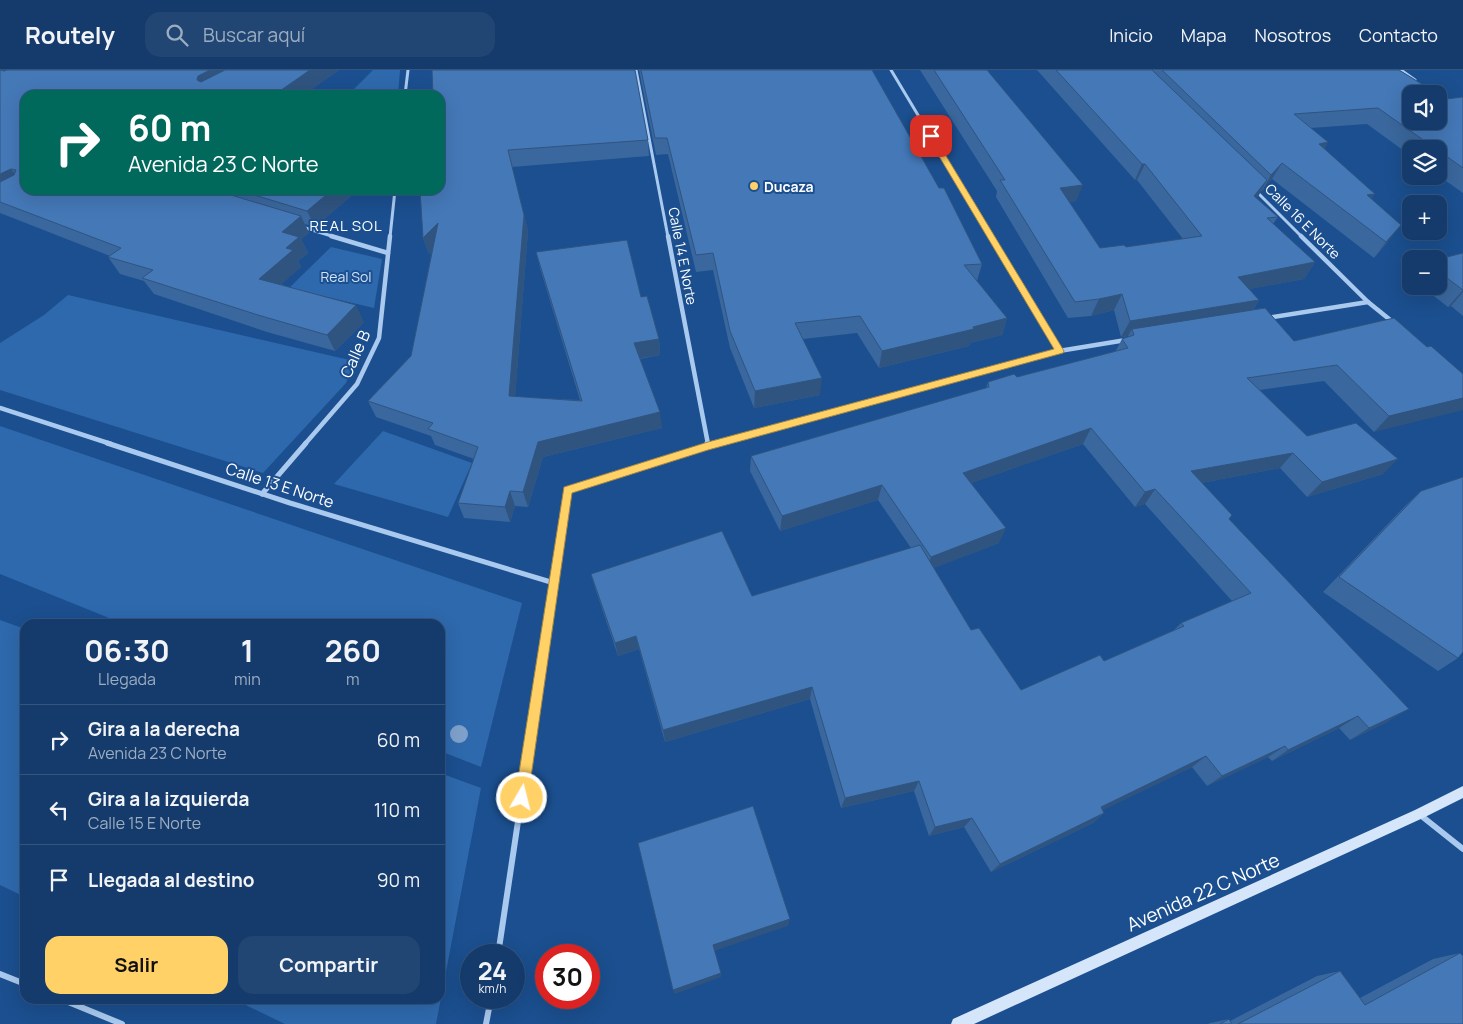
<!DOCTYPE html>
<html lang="es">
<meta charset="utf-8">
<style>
:root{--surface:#143b6b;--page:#214673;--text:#f1f3f6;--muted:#9dadc1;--line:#33557e;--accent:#ffd166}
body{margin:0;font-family:Manrope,sans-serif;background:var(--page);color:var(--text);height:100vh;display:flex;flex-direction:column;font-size:19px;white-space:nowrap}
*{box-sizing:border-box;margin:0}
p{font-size:16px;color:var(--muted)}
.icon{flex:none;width:28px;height:28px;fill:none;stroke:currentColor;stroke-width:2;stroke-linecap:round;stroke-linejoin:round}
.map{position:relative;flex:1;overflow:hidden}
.side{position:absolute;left:20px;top:549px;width:425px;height:385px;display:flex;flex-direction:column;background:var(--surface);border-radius:15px;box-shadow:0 5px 20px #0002,0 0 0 1px var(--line)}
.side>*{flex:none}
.top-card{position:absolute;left:20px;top:20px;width:425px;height:105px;border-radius:15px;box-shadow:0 5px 20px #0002,0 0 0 1px var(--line);background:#00695c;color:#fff;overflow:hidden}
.fabs{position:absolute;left:1402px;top:15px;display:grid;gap:10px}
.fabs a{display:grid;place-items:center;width:45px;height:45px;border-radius:10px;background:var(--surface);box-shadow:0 5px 20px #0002,0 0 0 1px var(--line);font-size:25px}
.speed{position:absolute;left:460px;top:874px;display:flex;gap:10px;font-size:25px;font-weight:700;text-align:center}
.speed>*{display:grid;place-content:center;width:65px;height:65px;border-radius:50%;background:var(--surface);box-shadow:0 5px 20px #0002,0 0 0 1px var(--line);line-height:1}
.speed small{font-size:12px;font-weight:400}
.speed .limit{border:8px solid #d22;background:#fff;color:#111}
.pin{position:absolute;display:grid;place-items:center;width:42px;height:42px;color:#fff;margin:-21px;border-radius:10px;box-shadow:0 2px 8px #0006}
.me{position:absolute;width:55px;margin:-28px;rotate:8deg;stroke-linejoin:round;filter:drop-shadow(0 0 4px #0008)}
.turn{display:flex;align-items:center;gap:18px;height:105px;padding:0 25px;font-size:22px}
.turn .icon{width:65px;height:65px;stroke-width:2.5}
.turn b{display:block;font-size:35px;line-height:42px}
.eta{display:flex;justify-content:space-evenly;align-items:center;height:85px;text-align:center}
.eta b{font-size:30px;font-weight:700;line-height:35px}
.button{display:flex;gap:10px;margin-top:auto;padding:10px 25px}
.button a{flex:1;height:58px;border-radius:15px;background:var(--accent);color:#111;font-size:20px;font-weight:700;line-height:58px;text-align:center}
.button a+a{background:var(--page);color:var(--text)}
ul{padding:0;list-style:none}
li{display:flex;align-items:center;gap:15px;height:70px;padding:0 25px;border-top:1px solid var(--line)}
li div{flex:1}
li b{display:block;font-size:19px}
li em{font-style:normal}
header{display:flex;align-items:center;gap:30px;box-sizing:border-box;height:70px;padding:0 25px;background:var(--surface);border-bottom:1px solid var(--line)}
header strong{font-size:24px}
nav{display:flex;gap:28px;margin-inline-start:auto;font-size:18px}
.search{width:350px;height:45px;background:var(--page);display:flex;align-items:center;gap:12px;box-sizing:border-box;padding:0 18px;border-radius:15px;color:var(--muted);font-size:19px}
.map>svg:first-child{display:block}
.green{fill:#2e69ad}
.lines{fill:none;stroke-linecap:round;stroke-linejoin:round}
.street-far3{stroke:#a9c9ee;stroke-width:3}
.street-far2{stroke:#a9c9ee;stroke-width:4.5}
.street-far1{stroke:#a9c9ee;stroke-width:5}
.street{stroke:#a9c9ee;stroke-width:6}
.secondary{fill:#d6e6fa;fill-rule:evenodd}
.tree{fill:#7ea0ca}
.wall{fill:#3a679d;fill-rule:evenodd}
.shaded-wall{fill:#305480}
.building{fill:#4478b7;stroke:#305480}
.route{fill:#ffd166;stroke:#a68842}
.poi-dot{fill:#ffd166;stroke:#1b4f8f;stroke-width:2}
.labels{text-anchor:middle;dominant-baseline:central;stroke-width:4;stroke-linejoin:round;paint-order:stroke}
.far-poi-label{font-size:14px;font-weight:bold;fill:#fff;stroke:#1b4f8f;text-anchor:start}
.far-street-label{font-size:14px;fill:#fff;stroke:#1b4f8f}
.far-park-label{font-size:14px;fill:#cfe3fa;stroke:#1b4f8f}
.far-neighbourhood-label{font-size:15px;letter-spacing:1px;fill:#fff;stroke:#1b4f8f}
.street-label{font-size:16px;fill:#fff;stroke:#1b4f8f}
.near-street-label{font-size:19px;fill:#fff;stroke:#1b4f8f}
</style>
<header>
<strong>Routely</strong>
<div class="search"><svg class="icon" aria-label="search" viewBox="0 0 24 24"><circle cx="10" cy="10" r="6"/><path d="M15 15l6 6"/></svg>Buscar aquí</div>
<nav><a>Inicio</a><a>Mapa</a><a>Nosotros</a><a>Contacto</a></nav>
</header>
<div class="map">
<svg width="1463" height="954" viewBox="0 0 1463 954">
<rect width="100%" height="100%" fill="#1b4f8f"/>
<g class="green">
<path d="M373,0H400L398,25H348Z"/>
<path d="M331,177L382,189L374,238L289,218Z"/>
<path d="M68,225L354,291L346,313L263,403L0,320V273L44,245Z"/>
<path d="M0,356L522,533L481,697L440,681V554H124L0,504Z"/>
<path d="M383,361L472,393L448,447L334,414Z"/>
<path d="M0,550L25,559V827L0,815Z"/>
<path d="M440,703L481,718L436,954H285L233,929H440Z"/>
</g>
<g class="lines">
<g class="street-far3">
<path d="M636,0L668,167"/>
<path d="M891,0L991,167"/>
<path d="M1401,0L1415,10"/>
<path d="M405,25L408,0"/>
<path d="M1254,119L1302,167"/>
<path d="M302,157L335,167"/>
<path d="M390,167L395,120"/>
</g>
<g class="street-far2">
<path d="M331,166L388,183"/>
<path d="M668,166L708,374"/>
<path d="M990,166L1059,281"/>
<path d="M1301,166L1368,232L1394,253"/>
<path d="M1267,248L1368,232"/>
<path d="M0,338L111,374"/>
<path d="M305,374L357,314L379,268L390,166"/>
<path d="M714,374L1059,281L1126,270"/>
</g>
<g class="street-far1">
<path d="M107,373L290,433L554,513"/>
<path d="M707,373L708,376"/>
<path d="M262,424L306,373"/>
<path d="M535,633L567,420L719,373"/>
</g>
<g class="street">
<path d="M1419,744L1463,779"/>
<path d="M498,885L536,631"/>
<path d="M0,904L25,914"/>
<path d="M61,929L122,954"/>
<path d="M486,954L491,928"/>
</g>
<path class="secondary" d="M1463,716V728L1423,748L974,954H951L953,949L1415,740Z"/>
</g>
<circle class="tree" cx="459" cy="664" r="9"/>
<g class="wall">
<path d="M0,0L4,1L7,0H339L303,25H25V120H358L315,157L305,154L309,163L301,169L308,183L298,191L301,197L281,214L364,252L335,281L267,262L154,224L144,211L120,204L108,187L110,186L0,143Z"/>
<path d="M639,0H872L982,194L977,211L1007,248L1002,265L970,273L969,276L879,298L857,263L803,269L820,325L754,338L730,278L713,200L696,202L668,84L656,85Z"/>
<path d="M920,0H987L1076,131L1069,132L1100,178L1126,177L1183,169L1137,110H1135L1037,0H1399L1446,29L1463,27V123L1439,106V79H1411V86L1367,54L1311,58L1328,72L1324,79L1371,129L1388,172L1374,188L1272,109L1262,121H1261L1256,128L1278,147L1273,154L1315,192L1304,209L1249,219L1259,230L1253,240L1294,271L1427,277L1463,304L1374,362L1324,311L1260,320L1307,366L1383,404L1307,427L1280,398L1201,413L1229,449L1389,651L1350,670L1339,658L1272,691L1268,687L1207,716L1192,697L1102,740L1104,743L1093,753L991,802L964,757L929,766L914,721L841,738L810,629L665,672L639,579L618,586L595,518L591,504L752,526L911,478L878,430L780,461L750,401L751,386L986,318L988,312L1017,307L1115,282L1122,269L1128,267V266L1121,267L1114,240L1091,246L1068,248L996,127L997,121ZM1083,374L1135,437L1145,434L1232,531L1181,553L1174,560L1104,591L1021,620L971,560L933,498L999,473L971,413Z"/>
<path d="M440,25L648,70L649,86L512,97L528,161L515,327L580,330L540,198L536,182L641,227L659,269L660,285L640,289L662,358L543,387L528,437L515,436L510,452L464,448L458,433L474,389L435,375L431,366L376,347L368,331L411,286L432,181L429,184L423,168L440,120Z"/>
<path d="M1463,183V246L1451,236L1448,237L1421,216H1439V189Z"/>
<path d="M1421,421L1458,588L1438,601L1323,522L1404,437Z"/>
<path d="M1460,883L1463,954H1208L1210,953L1229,949L1230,951L1317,906L1340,901L1360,928L1433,889Z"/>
</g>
<g class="shaded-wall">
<path d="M210,0H248L205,25L197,10L198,6Z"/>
<path d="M310,0H339L303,25H278L277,23Z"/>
<path d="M1328,72L1318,89L1319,74Z"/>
<path d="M1282,93L1272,109L1262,121L1271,105Z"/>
<path d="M1142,94H1145L1137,110H1135Z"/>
<path d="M11,99L23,115L0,127V104Z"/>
<path d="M1267,110L1258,127L1244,142L1254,126Z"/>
<path d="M1083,115L1076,131L1054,134L1060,118Z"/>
<path d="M332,120H358L315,157L307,141Z"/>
<path d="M1375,124L1363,140L1367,125Z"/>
<path d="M524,145L528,161L514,342L509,326Z"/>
<path d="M301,146L309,163L301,169L308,183L298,191L301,197L269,225L259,209L286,178L282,162Z"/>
<path d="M438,153L443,169L429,184L423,168Z"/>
<path d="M1401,155L1388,172L1374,188L1386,172Z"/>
<path d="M1315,192L1304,209L1228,223L1238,207Z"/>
<path d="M1463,220V222L1451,236L1448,237Z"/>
<path d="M1122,224L1114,240L1091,246L1099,229Z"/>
<path d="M1259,230L1248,247L1132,259L1128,266L1121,267L1130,251Z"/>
<path d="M356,235L364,252L335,281L327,265Z"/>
<path d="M1007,248L1002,265L970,273L969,276L879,298L882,281Z"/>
<path d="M659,269L660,285L636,289L634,273Z"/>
<path d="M822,308L820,325L754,338L755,321Z"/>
<path d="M1463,328V340L1374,362L1389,346Z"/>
<path d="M660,342L662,358L543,387L528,437L523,422L538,372Z"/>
<path d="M1091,358L1083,374L957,418L963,403Z"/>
<path d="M1293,383L1280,398L1180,417L1191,401Z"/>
<path d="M1398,389L1383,404L1307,427L1322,412Z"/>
<path d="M882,415L878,430L780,461L782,446Z"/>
<path d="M1155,419L1145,434L1135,437L1145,422Z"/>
<path d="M510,421L515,436L510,452L505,437Z"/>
<path d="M1006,458L999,473L926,501L931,487Z"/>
<path d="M636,566L639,579L618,586L615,573Z"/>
<path d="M812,617L810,629L665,672L663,660Z"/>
<path d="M1409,639L1389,651L1350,670L1369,658Z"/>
<path d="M1358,646L1339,658L1272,691L1288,680Z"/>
<path d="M1285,676L1268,687L1207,716L1222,706Z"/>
<path d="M1206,686L1192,697L1089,747L1101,737Z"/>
<path d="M919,711L914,721L841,738L845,728Z"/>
<path d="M1104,743L1093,753L991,802L1000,794Z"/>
<path d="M972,748L964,757L929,766L935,757Z"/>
<path d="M790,849L788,856L714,881L713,875Z"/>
<path d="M721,903V907L675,924L673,920Z"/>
</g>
<g class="building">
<path d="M0,0L4,1L7,0H210L198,6L197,10L201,12L225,0H310L277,23L280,24L278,25H25V120H214L301,146L282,162L299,167L286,178L293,180L259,209L356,235L327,265L258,245L142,208L153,200L108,187L121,178L0,132V112L14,105L16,100L11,99L0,104Z"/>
<path d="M432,0H635L648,70L508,80L524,145L509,326L582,331L536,182L627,170L641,227L647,226L659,269L634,273L660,342L538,372L523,422L510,421L505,437L458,433L478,377L428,359L433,353L368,331L411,286L438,153L423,168L420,120H440V25H433Z"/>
<path d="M641,0H872L939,118H944L982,194L964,195L1007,248L973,257L974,259L882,281L860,246L795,253L822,308L755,321L730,261L713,183L696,185L667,68H655Z"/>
<path d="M934,0H987L1083,115L1060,118L1100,178L1124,175L1126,177L1202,166L1145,94H1142L1056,0H1152L1267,110L1254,126L1278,147L1267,148L1315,192L1238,207L1259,230L1130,251L1122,224L1099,229L1075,232L1000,110H1005Z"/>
<path d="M1162,0H1399L1438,24H1411V51H1439V24L1446,29L1463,27V98L1439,81V79H1436L1378,38L1294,44L1328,72L1319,74L1375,124L1367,125L1401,155L1386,172L1282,93L1271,105Z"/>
<path d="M238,120H332L307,141Z"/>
<path d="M1463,183V220L1439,202V189Z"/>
<path d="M1265,238L1294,271L1394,248L1427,277L1431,276L1463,304V328L1389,346L1337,295L1247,308L1307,366L1356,353L1398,389L1322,412L1293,383L1191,401L1232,445L1229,449L1409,639L1369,658L1358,646L1288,680L1285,676L1222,706L1206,686L1101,737L1104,743L1000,794L972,748L935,757L919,711L845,728L812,617L663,660L636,566L615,573L591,504L722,461L752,526L920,475L971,560L979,558L1021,620L1100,585L1104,591L1184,556L1181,553L1251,523L1155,419L1145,422L1091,358L963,403L1006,458L931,487L882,415L782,446L751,386L989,317L988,312L1014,304L1017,307L1128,278L1122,269L1134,265L1132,259Z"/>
<path d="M1463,407V582L1458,588L1339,507L1421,421Z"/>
<path d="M753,736L790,849L713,875L721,903L673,920L638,773Z"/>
<path d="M1460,883L1463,886V954H1238L1340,901L1365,935Z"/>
<path d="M1229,949L1232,954H1220Z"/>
</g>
<path class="route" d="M931,64L934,66L1064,281L1063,283L708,380L572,423L528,728L526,733L522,735L517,733L515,728L564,417L708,372L1054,279L927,66Z"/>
<circle class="poi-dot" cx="754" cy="116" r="5"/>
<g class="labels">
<g class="far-poi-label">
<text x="764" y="116">Ducaza</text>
</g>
<g class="far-street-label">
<text transform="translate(1303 151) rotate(45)">Calle 16 E Norte</text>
<text transform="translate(683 186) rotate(79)">Calle 14 E Norte</text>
</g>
<g class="far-park-label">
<text x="346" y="206">Real Sol</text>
</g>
<g class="far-neighbourhood-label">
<text x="346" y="155">REAL SOL</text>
</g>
<g class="street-label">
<text transform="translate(355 284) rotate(-66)">Calle B</text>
<text transform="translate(280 415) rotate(18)">Calle 13 E Norte</text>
</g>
<g class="near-street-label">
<text transform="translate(1203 822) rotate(-24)">Avenida 22 C Norte</text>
</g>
</g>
</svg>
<div class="fabs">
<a><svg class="icon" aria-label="sound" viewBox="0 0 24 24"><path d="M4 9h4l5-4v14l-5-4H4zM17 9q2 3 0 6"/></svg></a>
<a><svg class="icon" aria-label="layers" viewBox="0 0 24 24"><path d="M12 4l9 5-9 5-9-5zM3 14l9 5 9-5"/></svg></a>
<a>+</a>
<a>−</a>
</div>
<div class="speed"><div>24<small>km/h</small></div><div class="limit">30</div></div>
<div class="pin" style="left:931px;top:66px;background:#d93025"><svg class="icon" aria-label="arrive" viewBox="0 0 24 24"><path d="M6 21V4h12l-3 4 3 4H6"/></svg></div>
<svg class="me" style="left:522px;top:728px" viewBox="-20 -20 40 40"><circle r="17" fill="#ffd166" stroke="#fff" stroke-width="3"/><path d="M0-11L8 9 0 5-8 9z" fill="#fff"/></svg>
<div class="top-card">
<div class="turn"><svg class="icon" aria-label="right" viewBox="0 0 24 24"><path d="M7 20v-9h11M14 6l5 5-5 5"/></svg><div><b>60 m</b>Avenida 23 C Norte</div></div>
</div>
<section class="side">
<div class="eta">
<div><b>06:30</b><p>Llegada</p></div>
<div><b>1</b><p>min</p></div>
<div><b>260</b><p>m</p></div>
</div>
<ul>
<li><svg class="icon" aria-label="right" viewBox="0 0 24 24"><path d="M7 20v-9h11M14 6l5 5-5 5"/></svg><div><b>Gira a la derecha</b><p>Avenida 23 C Norte</p></div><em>60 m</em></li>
<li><svg class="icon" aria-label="left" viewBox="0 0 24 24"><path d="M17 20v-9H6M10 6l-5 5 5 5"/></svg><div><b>Gira a la izquierda</b><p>Calle 15 E Norte</p></div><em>110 m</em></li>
<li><svg class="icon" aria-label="arrive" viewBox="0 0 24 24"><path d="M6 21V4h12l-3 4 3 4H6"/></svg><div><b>Llegada al destino</b></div><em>90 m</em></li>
</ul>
<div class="button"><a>Salir</a><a>Compartir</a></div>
</section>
</div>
